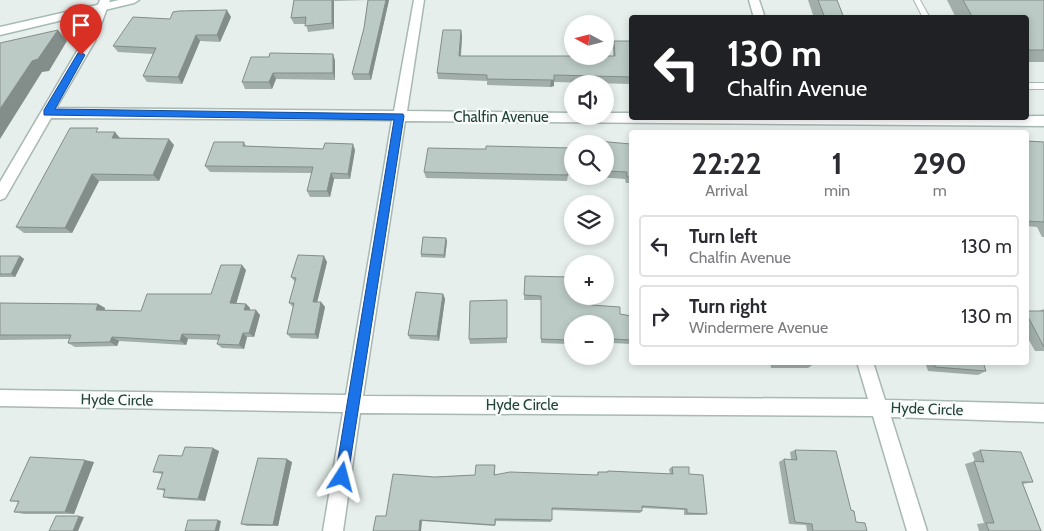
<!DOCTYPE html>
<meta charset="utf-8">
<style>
:root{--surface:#fff;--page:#f2f2f3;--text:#2b2b33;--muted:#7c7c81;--line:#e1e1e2}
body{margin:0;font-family:Cabin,sans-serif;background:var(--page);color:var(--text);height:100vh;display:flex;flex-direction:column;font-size:19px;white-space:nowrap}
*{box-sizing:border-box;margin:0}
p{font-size:16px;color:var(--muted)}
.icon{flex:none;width:28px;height:28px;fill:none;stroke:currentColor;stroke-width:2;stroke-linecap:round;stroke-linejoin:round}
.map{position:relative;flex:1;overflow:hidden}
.drawer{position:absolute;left:629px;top:130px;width:400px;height:235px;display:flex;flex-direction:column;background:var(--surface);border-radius:5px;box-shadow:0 2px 8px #0003}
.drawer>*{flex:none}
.hud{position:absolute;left:629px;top:15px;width:400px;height:105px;border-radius:5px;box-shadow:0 2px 8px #0003;background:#202124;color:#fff;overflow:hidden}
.needle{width:32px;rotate:277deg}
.fabs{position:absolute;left:564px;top:15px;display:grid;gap:10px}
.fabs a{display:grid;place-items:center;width:50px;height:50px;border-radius:50%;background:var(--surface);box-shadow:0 2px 8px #0003;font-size:25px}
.pin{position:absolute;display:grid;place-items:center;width:42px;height:42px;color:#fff;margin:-51px -21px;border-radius:50% 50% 50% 0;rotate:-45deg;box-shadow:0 0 5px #0007}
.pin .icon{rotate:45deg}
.me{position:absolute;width:55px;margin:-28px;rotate:9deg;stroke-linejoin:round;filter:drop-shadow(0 0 4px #0008)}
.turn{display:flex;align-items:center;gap:18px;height:105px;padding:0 15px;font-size:22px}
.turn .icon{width:65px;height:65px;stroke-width:2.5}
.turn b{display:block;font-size:35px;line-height:42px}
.eta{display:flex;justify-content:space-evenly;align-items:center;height:85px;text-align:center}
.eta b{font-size:30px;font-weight:700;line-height:35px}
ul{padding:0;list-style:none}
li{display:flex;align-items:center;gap:15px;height:62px;margin:0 10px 8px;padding:0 5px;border:2px solid var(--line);border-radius:5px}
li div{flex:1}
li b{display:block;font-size:19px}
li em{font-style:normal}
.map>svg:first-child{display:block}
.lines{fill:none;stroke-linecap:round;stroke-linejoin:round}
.service-casing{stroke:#a8b8b2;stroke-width:2}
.minor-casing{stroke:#a8b8b2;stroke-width:3}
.secondary-casing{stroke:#a4bbb3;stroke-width:3}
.service{fill:#fff;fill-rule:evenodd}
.minor{fill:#fff;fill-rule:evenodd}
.secondary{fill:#fff;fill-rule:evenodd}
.wall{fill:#a1aea9}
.shaded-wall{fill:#838d89}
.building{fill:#bbcac4;stroke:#838d89}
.route{fill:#1a73e8;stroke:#114b97}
.labels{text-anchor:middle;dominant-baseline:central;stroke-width:4.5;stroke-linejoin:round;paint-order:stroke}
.street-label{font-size:15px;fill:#24423a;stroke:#f7fbf9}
</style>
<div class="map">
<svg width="1044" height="531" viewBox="0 0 1044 531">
<rect width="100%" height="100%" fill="#e6efeb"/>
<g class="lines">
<defs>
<g id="service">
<path d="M914,0H920L930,18H923Z"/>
<rect x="1026" y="83" width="18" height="6"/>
</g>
<g id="minor">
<path d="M100,0H110L95,41L56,108L394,111L414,0H424L407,111L572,113V116H605V113H631V118L1044,116V126L405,121L363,396L868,399L857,362H873L885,400L1044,404V422L891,417L927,531H907L873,416L360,413L343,531H323L343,412L0,406V390L346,395L392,120L51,118L5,198L0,200V182L83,41Z"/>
<path d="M749,0H759L765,18H754Z"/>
</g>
<path id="secondary" d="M119,0H139L134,3L0,35V27Z"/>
</defs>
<use href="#service" class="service-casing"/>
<use href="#minor" class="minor-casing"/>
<use href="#secondary" class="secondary-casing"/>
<use href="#service" class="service"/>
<use href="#minor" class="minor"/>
<use href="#secondary" class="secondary"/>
</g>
<g class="wall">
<path d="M294,0H389L371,80H354L352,74L364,28L368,0L334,1V29L308,32L306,24H294L291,18Z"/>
<path d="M808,0H837L844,18H814Z"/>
<path d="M947,0H1044V62H1026V18H956Z"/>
<path d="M231,17L220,42L200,41L182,84L147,82L143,76L153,54L118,52L113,46L170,19Z"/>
<path d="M461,30L462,37L461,56H613V47L614,41H631V84L554,82V86L550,87L487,85V81L438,79L437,73Z"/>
<path d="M333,54L335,61V80L276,79L272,89H245L242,82L269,57Z"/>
<path d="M102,132H115L120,138L174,145L159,181H99L72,233H24L16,227Z"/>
<path d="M1026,141L1044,142V237H1042L1037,227L1026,226Z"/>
<path d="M244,142L246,146L355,150L350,179H334L330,197H310L307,191L312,173L210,172L205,166Z"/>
<path d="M605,144H631V183H626L625,179L584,176H605Z"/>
<path d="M572,148V176L568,175L567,181L426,178L424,172L477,149Z"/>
<path d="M447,241L445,258L421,257V254Z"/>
<path d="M0,256H20L24,259L15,277H0Z"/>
<path d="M327,262L317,302H321L325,307L318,339L291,338L287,334L293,307L289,303L295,282L291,277Z"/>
<path d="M246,270L236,303L246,304L250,308V310L260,315L254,337H247L244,349L222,348L217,344L219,340L188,339L186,345L119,341L117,346L75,347L68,343L69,339L0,340V303L98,304L105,308V310L141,311L211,294Z"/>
<path d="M525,276L592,305L620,314L631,316V344L612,343L611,345L605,344V324H572V342H568V344L541,343V300H524Z"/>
<path d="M443,294L445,299L439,341L410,339L408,335Z"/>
<path d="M507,300V343L470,344L469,339Z"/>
<path d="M1044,309V351H1035L1026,335V313L1039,311Z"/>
<path d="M770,362H813L814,364L808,368H771Z"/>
<path d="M925,362H983L986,371L978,375L928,371Z"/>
<path d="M795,450L851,510L856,522L867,531H807L806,525L789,524L779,462L784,459H791L790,452Z"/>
<path d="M980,450L1033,482L1023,484L1041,531H979L977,524L984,523L965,464L975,461L972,453Z"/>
<path d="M219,451L205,501L170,499L163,497L165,491L157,489L162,474L153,472L182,456Z"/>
<path d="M94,462L74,514H24L14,512L18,502L10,501Z"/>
<path d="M292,462L278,526H247L241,524Z"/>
<path d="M495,465V475H597L598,472H606L608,471L670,474L669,469L672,467L689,474L707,514L704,515H684V510L642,508V511L640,513L552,510L551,522L496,521L495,526L422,521L386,516L435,477L475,475Z"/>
</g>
<g class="shaded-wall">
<path d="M332,0L334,1V29L332,23Z"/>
<path d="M386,0H389L371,80L369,74Z"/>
<path d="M227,10L231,17L220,42L217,35Z"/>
<path d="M58,30L67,41L49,71L42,72L0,139V109L32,61Z"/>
<path d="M461,30L462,37L460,62L459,56Z"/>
<path d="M196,35L200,41L182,84L178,77Z"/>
<path d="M333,54L335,61V80L333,73Z"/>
<path d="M273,73L276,79L272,89L269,82Z"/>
<path d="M551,80H554V86L550,87Z"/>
<path d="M115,132L120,139L112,138Z"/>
<path d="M169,139L174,145L159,181L153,175Z"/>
<path d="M353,144L355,150L350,179L348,174Z"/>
<path d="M331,173L334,179L330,197L327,191Z"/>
<path d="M92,174L99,181L72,233L65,228Z"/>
<path d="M446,238L447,241L445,258L444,255Z"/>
<path d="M20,256L24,259L15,277L11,274Z"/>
<path d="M324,256L327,262L316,307L313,302Z"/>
<path d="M242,265L246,270L235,308L230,303Z"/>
<path d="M443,294L445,299L439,341L437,336Z"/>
<path d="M321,302L325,307L318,339L315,334Z"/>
<path d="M98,304L105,308L103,314L96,310Z"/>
<path d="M246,304L250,308L249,315L244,310Z"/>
<path d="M256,310L260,315L254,337L249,333Z"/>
<path d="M243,333L247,337L244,349L239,345Z"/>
<path d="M182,334L188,339L186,345L180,341Z"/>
<path d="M112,337L119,341L117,346L110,342Z"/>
<path d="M213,448L219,451L205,501L198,499Z"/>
<path d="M287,459L292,462L278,526L273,525Z"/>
<path d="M85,460L94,462L74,514L65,512Z"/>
<path d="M79,516L84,517L78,531H73Z"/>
<path d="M218,520L221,521L219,531H215Z"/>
<path d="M420,520L422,521L421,531H419Z"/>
</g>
<g class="building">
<path d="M294,0H332V23L305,26L306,17L291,18Z"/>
<path d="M368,0H386L369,74H352L364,28Z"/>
<path d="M818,0H837L844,18H825Z"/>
<path d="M963,0H1044V50H1026V18H973Z"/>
<path d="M227,10L217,35H196L178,77L143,76L156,48L113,46L133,17L170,19L173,12L179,11Z"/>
<path d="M58,30L38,59L32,61L0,109V43Z"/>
<path d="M443,30H461L459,56H615L614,41H631V77L554,75V80H551L487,79V75L437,73Z"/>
<path d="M270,53L333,54V73H273L269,82H242L251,57H269Z"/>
<path d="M70,128H98L96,132H115L112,138L169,139L153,175L92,174L65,228L16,227Z"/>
<path d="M597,141L631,144V177H627V172L605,171V144H597Z"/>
<path d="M1026,141L1044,142V222L1026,221Z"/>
<path d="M214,142H244L243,146L323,149L325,143L353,144L348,174L331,173L327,191H307L313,167L205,166Z"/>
<path d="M486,146L572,148V169H568V175L424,172L428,148L477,149H486Z"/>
<path d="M423,237L446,238L444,255L421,254Z"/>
<path d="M298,255L324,256L313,302H321L315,334H287L294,303H289L296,278L291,277Z"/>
<path d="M0,256H20L11,274H0Z"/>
<path d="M221,265H242L230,303L246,304L244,310H256L249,333H243L239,345L217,344L220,335L182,334L180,341L112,337L110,342L68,343L71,335H0V303L98,304L96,310L141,311L147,294H211Z"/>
<path d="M525,276L572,277V296H591L592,305L620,307V314L631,316V340L613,339V341L605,340V324H572V338L569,337V340L541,339V296L524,295Z"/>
<path d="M416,292L443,294L437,336L408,335Z"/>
<path d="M507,300V338L469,339L470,301Z"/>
<path d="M1026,311H1044V347L1026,313Z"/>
<path d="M775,362H813L814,364H776Z"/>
<path d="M934,362H983L986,371L935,367Z"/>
<path d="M185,447L213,448L198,499L163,497L165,489H157L163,472H153L159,455L182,456Z"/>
<path d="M795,450L836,451L851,510L854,511L856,522L865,523L867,531H813L812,524L795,522L784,459L797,460Z"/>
<path d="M980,450L1021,452L1033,482H1022L1041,531H989L986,523H994L974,461L984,462Z"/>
<path d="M30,457L85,460L65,512H14L19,501H10Z"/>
<path d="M258,458L287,459L273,525L241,524Z"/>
<path d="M476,465H495L494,475L510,472L598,475V472H608V471L673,474L672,467H689V474L703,475L707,514L687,513V509L642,506V511L552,508V520L495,519V525L420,520L419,531H373L376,516H386L393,474L435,477L475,475Z"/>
<path d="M56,516H79L73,531H49Z"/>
<path d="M188,520H218L215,531H185Z"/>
</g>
<path class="route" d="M81,52L85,55L55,109L403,114L404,116L347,482L342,484L337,482L335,477L394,120L44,115V110L78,53Z"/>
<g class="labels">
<g class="street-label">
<text x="501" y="117">Chalfin Avenue</text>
<text transform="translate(117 400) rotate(1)">Hyde Circle</text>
<text x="522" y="405">Hyde Circle</text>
<text transform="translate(927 409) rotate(2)">Hyde Circle</text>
</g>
</g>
</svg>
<div class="fabs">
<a><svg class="needle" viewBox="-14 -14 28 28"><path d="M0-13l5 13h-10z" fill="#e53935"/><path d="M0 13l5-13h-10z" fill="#7c7c81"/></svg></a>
<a><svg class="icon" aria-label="sound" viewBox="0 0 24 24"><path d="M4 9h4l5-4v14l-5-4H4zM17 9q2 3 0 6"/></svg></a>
<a><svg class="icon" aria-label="search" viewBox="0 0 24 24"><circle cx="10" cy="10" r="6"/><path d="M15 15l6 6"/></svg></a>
<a><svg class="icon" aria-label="layers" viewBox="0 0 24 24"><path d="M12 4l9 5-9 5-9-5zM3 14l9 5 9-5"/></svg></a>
<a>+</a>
<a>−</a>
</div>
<div class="pin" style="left:81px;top:55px;background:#d93025"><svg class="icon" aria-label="arrive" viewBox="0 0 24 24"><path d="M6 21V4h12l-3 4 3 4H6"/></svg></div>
<svg class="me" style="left:342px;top:477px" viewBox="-20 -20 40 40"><path d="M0-17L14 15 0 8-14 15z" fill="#1a73e8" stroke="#fff" stroke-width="4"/></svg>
<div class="hud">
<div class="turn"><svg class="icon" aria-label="left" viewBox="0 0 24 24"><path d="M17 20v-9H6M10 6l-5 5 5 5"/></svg><div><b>130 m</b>Chalfin Avenue</div></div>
</div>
<section class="drawer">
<div class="eta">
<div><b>22:22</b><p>Arrival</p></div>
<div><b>1</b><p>min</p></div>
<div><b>290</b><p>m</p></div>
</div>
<ul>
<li><svg class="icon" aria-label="left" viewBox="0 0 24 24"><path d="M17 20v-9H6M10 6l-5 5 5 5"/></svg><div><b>Turn left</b><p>Chalfin Avenue</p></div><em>130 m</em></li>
<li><svg class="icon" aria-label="right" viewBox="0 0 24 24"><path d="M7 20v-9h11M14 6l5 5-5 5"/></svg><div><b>Turn right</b><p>Windermere Avenue</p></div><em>130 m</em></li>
</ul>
</section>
</div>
